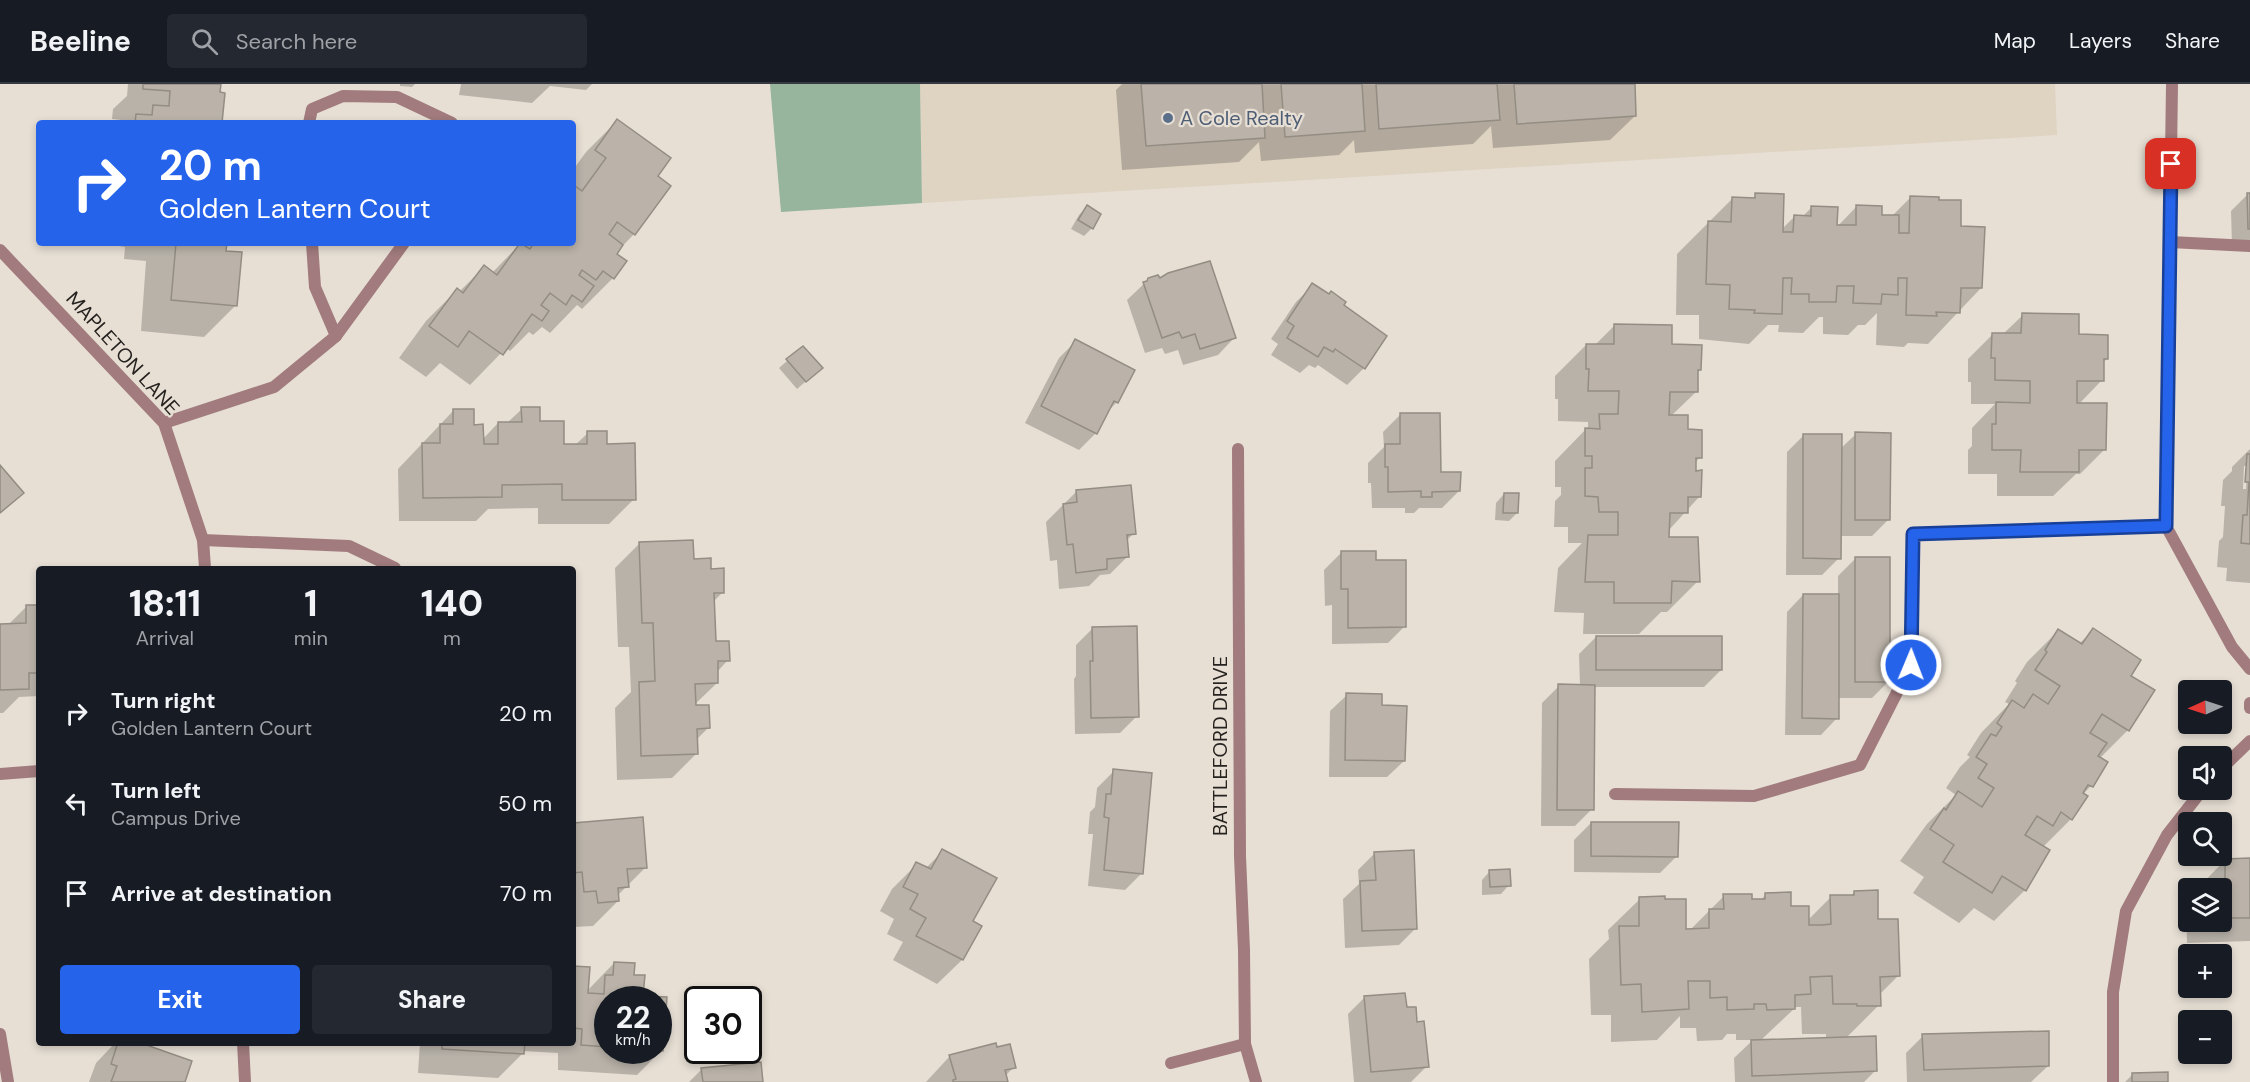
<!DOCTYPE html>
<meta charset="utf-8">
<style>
:root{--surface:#171b24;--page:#242831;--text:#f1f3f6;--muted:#9ea1a6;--line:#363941;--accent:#2563eb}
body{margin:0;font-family:"DM Sans",sans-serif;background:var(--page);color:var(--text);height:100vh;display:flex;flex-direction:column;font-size:22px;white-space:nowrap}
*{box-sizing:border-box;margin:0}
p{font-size:20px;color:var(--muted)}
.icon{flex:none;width:33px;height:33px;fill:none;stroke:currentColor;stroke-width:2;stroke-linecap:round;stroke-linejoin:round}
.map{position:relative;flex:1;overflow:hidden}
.drawer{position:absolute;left:36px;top:482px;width:540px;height:480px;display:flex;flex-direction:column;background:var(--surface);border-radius:6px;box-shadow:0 3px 9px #0003}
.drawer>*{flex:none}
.hud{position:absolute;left:36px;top:36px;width:540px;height:126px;border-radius:6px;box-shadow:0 3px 9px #0003;background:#2563eb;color:#fff;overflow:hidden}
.needle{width:39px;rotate:267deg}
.controls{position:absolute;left:2178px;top:596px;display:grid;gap:12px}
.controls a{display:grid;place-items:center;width:54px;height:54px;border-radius:6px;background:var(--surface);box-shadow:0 3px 9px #0003;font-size:30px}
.speed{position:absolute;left:594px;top:902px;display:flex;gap:12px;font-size:30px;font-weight:700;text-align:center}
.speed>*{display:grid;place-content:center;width:78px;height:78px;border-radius:50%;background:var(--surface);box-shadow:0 3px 9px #0003;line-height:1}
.speed small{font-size:15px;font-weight:400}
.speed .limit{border:3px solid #111;border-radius:9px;background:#fff;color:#111}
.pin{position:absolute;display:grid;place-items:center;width:51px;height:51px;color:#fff;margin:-26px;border-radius:12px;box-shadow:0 3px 9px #0006}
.me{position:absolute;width:66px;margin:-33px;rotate:1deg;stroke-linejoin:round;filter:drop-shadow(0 0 4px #0008)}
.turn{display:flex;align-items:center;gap:21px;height:126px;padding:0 24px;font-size:27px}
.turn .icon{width:78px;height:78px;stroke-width:2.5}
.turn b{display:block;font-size:42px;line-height:51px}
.eta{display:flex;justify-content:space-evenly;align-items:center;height:102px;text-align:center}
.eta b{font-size:36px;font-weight:800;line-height:42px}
.button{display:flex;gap:12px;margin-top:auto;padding:12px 24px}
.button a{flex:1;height:69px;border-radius:6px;background:var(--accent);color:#fff;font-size:24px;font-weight:800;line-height:69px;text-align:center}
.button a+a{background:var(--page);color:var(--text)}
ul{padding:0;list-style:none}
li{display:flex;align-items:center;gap:18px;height:90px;padding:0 24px}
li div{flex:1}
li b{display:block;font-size:22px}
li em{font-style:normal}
header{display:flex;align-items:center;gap:36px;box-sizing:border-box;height:84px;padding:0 30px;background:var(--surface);border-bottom:2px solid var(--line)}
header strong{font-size:28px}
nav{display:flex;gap:33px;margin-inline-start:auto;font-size:21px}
.search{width:420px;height:54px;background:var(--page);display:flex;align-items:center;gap:15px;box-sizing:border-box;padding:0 21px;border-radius:6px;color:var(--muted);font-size:22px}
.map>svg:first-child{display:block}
.built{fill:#dfd3c2}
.forest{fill:#97b49d}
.shadow{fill:#0003;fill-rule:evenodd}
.building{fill:#bbb3a9;stroke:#938d83;stroke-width:1.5}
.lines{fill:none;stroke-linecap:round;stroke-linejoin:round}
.minor{stroke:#a17b7e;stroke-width:12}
.route-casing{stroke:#184099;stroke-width:15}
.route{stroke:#2563eb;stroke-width:10}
.service-dot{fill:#5c6f8a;stroke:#e7dfd4;stroke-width:2}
.labels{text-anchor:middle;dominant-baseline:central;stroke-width:4.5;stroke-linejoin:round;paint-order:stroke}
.service-label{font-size:20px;fill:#4e5e75;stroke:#e7dfd4;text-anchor:start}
.street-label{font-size:20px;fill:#25221f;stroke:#e7dfd4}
</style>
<header>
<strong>Beeline</strong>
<div class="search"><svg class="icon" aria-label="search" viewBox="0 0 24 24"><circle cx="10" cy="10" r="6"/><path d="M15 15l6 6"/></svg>Search here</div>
<nav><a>Map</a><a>Layers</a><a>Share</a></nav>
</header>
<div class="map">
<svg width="2250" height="998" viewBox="0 0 2250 998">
<rect width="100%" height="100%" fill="#e7dfd4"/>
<path class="built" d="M920,0H2055L2057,51L922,119Z"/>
<path class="forest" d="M770,0H920L922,119L781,128Z"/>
<g class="shadow">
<path d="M128,0H220V39H129L131,37L112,35L113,25L127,12Z"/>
<path d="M400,0H415L412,3L400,2Z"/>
<path d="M461,0H592L586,6L550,2L532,19L459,11Z"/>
<path d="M1122,0H1633L1635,32L1610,56L1493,64L1491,42L1473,60L1355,69L1354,56L1339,71L1261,77L1259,58L1239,78L1122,86L1116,6Z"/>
<path d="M617,37L656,93L634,150L615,170L625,177L613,194L582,225L577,221L550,249L542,243L533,251L529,248L510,267L506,264L470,301L440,279L426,293L399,274L426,237L457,206L459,208L484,183L492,189L520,160L524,163L527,159H573V107L575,105L573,104V86L586,68Z"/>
<path d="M2248,110H2250V162L2232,161L2231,127Z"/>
<path d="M1756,111L1781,146L1794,133H1802L1811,124L1836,144L1857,122L1881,132H1892L1911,113L1959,143L1981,204L1928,260L1908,259L1904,263L1876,261L1877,229L1865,241H1858L1848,251L1823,250V233H1819L1803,249L1778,248L1779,241H1768L1749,260L1699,255V231H1676L1677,170L1732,115H1752Z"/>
<path d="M1087,123L1092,144L1084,152L1071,145L1079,131Z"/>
<path d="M113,159H225L224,168L236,221L204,253L141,247L146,177L124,175L125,163L113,161Z"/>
<path d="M1149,195L1234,254L1218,271L1183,281L1178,266L1165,270L1162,264L1145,269L1127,216Z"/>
<path d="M1313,201L1385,253L1364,284L1347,301L1318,281L1315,284L1309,281L1300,289L1271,271L1278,260L1271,255L1296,218Z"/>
<path d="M2023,231L2077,252L2107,275L2102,279V296L2078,321L2105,365L2080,390H2076L2053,412H1997V390H1968V366L1972,362V344L1995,320H1971V298H1968V275L1993,250H2003Z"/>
<path d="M1615,241L1671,262L1700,286L1697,289L1696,308L1671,332L1686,347L1700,373L1695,379L1700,412L1668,447V454L1698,497L1667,528H1661L1639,550H1583L1584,529L1554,528L1558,484L1582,459H1568V443H1554L1555,417L1561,411V403H1555V377L1588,343V338L1558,337V315H1555V292L1586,261H1595Z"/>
<path d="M1076,257L1117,318L1106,329L1096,349L1079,366L1025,339L1059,274Z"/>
<path d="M802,264L812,292L797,305L779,284Z"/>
<path d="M522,325L563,361H575L588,349L605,361L634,415L609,440H538V424L488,425L476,437H399L398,385L453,327L472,342L482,356L498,339H507Z"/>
<path d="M1400,331L1439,389L1459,407L1442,424H1419L1414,429H1405V424H1372L1371,399H1368V379L1384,363L1383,348Z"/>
<path d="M1856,350L1888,436L1872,452H1839V474L1822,491H1786L1787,368L1804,351L1840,365Z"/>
<path d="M2250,365V499L2226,497L2227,484L2217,483L2219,457L2223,453L2225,422H2221L2223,396L2232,387V383ZM2244,382H2247L2246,405H2243Z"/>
<path d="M1077,407L1134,449L1126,457L1127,473L1110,490L1100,491L1089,502L1059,505L1057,476L1050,477L1046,438Z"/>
<path d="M1504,410L1517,429L1509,437L1495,436L1496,419Z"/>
<path d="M640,459L692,476L710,486L723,508L713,518L715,559L728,576L717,588V599L692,623L709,643L696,656V670L672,694L617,696L615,624L631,608L629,563H618L615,484Z"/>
<path d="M1341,469L1374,477L1405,542L1388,559L1332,560V521L1325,522L1324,486Z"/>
<path d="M1855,475L1889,597L1872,614H1838L1837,634L1821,651H1785L1787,528L1803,511H1838V492Z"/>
<path d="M26,523H39V612L19,613L3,629H0V541H8Z"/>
<path d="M1093,544L1137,632L1120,649L1075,650L1074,595L1076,592V561Z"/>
<path d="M2093,546L2129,592L2128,646L2100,674L2091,702L2083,710L2071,735L2043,763L2025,806L1994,837L1974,824L1959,839L1913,809L1924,793L1900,777L1927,740L1956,711L1946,704L1960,683L1970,673L1967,671L1981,649L2009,620L2005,618L2017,599L2015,597L2027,578L2058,547L2079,560Z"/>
<path d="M1596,553L1721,586L1704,603H1593L1592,725L1575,742H1541L1542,619L1559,602H1580L1579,570Z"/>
<path d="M1347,611L1404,677L1387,693H1329L1330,627Z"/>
<path d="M1114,687L1142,789L1125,806L1088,802L1093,750H1088L1090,728L1095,723L1097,704Z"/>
<path d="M1591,739L1677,772L1660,789L1574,788V756Z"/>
<path d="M573,740L646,783L617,812L618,817L593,842L573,843Z"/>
<path d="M943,767L971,838L980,842L962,876L937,900L893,876L903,858L887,850L894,835L880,827L892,805L917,780L926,784Z"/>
<path d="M1375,769L1416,844L1399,861L1345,864L1343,815L1359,800L1358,786Z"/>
<path d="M2225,776H2250V857L2187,859L2186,822L2188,820V837H2222V804H2201V801Z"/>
<path d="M1490,787L1509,801L1501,810L1482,811V796Z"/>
<path d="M1854,808L1877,837L1898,892L1879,911V921L1846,954L1876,986L1864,998H1735L1734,974L1753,956H1736V950H1727L1722,956L1697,957L1696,944H1680V932L1657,956L1611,958V931H1591L1589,875L1609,855L1608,846L1640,815L1685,846H1690L1724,812L1760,817L1766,810L1807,837L1831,813L1851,812ZM1796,923H1801L1802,950H1826V955L1760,957Z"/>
<path d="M614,879L632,892L642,913L665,915L662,966L637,991L558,986V969L523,967L522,970L498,994L418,989L420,958H573V883L587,907ZM608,915H658V966H608Z"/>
<path d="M1365,913L1405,925L1416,939L1427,982L1411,998H1354L1348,930Z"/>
<path d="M1923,952L2048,982L2031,998H1907L1906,969Z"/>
<path d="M116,958H134L183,998H89L96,979Z"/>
<path d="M996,965L1014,983L1005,992L1007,998H926L950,972Z"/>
<path d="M702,985L761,998H689Z"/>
<path d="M2132,991L2167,998H2125Z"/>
</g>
<g class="building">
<path d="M143,0H221L220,8L225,9L222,39H135L136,30L152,31L153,21L169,22L170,7L143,5Z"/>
<path d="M1141,0H1262L1265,54L1146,62Z"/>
<path d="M1281,0H1362L1365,47L1285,53Z"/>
<path d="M1376,0H1497L1500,36L1379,45Z"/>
<path d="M1514,0H1635L1636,32L1517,40Z"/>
<path d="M617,35L671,74L658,92L671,102L635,151L617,138L609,150L623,161L617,170L627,177L614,195L603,187L596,196L582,186L579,191L594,202L582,218L572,211L566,221L550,209L541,221L549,227L542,237L532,230L503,271L469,247L458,263L429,242L457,204L463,209L484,181L497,191L520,159L530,165L534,159H573V106L575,102L582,107L606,74L595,66Z"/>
<path d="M1755,109L1784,110L1783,148H1793L1794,131L1811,132V122L1838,123L1837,141H1856V121L1882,122V131H1899V149H1909L1910,112L1939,113V116H1961V142L1985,143L1982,204H1961L1960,229L1936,228L1937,232L1906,231L1907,194H1898V211L1882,210L1881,220L1853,219L1854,202H1837L1836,218H1809V210H1791L1792,194H1783L1782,230L1754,229L1755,226L1729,225L1730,201L1706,200L1708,137L1731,138L1732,113L1755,114Z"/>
<path d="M2247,109H2250V145H2248Z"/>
<path d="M1087,121L1101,130L1093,145L1078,136Z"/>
<path d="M176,159H227L226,167L242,168L237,222L171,216Z"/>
<path d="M1210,177L1236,254L1200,265L1195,250L1182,254L1179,248L1162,254L1143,198L1147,197L1148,194L1158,191L1160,194L1168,189Z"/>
<path d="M1312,199L1329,210L1331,207L1346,218L1344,221L1387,252L1365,285L1335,265L1333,268L1324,263L1318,273L1287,254L1294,242L1287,237Z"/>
<path d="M2022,229L2079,230V250L2108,251V275H2104V297H2077V319H2107L2106,366H2079V388H2020L2021,366H1992V340H1996V318L2030,319V297L1995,296V274H1991L1992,249H2021Z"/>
<path d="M1614,240L1672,241V260L1702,261L1701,286H1698V308H1670L1669,331H1688V345L1702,346V374H1696V387L1702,386L1701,413H1688V429H1670L1669,453H1698L1700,498L1672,497L1671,519H1614V498H1585L1588,451H1618V428H1599L1598,413L1585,412V384H1592V372H1585V344L1600,345L1599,330H1618L1619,307H1588L1589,285H1586V260H1614Z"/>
<path d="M1075,255L1135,286L1118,319L1114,317L1097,350L1041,322Z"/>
<path d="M803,262L823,284L806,298L786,275Z"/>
<path d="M521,323H540V337H564V360H587V347H607V360L635,359L636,416H562V400L502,401V413L423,414L422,359H440V340H453V325H474V341L483,340L484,360H498V338H522Z"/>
<path d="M1400,329H1440L1441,388H1461L1460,407L1432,408V413H1421V407L1388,408V383H1385V360H1400Z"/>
<path d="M1855,348L1891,349L1890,436H1855Z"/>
<path d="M1803,350H1842L1841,475L1803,474Z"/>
<path d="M2247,370H2250V460L2241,459L2243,431H2247L2249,398H2245Z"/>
<path d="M0,381L24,409L0,429Z"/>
<path d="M1131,401L1136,450L1127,451L1129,473L1107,475V485L1076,489L1073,460L1067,461L1063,420L1077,418L1076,406Z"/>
<path d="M1504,409H1519L1518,429H1503Z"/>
<path d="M693,456L694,475L711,474V485L724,484V509H714L716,557H729L730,577H718V599L695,600L696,621H709L710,644L697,645L698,670L641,672L639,598L655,597L653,539H642L639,458Z"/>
<path d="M1341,467H1376V476H1406V543L1348,544V505H1341Z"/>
<rect x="1855" y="473" width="35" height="125"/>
<path d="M1803,510H1839V635L1802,634Z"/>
<path d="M26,521H39V589H29V605L0,606V540L26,539Z"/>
<path d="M1137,542L1139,633L1091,634L1090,577H1093L1092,543Z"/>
<path d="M2093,544L2141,576L2131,592L2155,606L2129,647L2102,630L2090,649L2107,659L2098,672L2108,678L2093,703L2088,701L2083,709L2088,712L2072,736L2061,728L2053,742L2037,732L2025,751L2050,766L2026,807L2002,792L1992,809L1943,778L1954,761L1930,745L1944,724L1946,726L1958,707L1982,723L1994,704L1978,694L1987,680L1976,673L1991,650L1996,652L2002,643L1997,639L2012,616L2024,624L2033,610L2048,620L2060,602L2035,586L2047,568L2045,566L2058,545L2082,560Z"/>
<rect x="1596" y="552" width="126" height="34"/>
<path d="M1558,600L1595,601L1594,726H1557Z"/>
<path d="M1346,609L1382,610V621L1407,622L1405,677L1345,676Z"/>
<path d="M1113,685L1152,689L1143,790L1104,786L1109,734L1104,733L1106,713V710H1111Z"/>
<path d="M643,733L647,784L627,785L629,803L618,804L619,817L598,819L596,807L584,808L582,788L573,789V739Z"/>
<path d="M1591,738H1679L1678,773L1591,772Z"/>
<path d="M942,765L997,794L973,837L982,842L963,876L916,852L926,834L910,825L918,810L903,803L916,778L931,785Z"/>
<path d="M1414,766L1417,845L1362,847L1360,797L1376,796L1374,768Z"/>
<path d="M2250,774V834H2222V804H2211L2210,796H2225V775Z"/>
<path d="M1510,785L1511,802L1490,803L1489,786Z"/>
<path d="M1878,806V835H1898L1900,892L1880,893L1881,922H1857V920H1833L1832,892L1810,893L1811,910L1795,911V925L1767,926L1766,920H1754V925L1727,926V913L1710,914V897H1688L1689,925L1642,928L1641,900L1621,901L1619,842H1639V813L1665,812V815H1686V845L1709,844V825H1724L1723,810H1752V815H1765V809L1791,808V822H1809V841H1822L1831,840L1830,811H1854V807Z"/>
<path d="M614,878L635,879L634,891H645L643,912L667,913L663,967L651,966H658V915H608V963L581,961L582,945L573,944V882L590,883L588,909L604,910L605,891H613Z"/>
<path d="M1405,909L1407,923H1416L1417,938L1424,937L1429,983L1371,988L1364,912Z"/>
<path d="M2049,947V982L1924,986L1922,950Z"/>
<path d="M1876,952L1877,987L1752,992L1751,956Z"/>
<path d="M118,958H138L192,977L185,998H111L117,982L111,980Z"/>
<path d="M442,958H525L524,970L442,965Z"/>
<path d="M996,959L997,963L1010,960L1016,984L1005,986L1008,998H953V996L956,995L949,971Z"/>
<path d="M761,978L763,998H703L701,984Z"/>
<path d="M2168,988V998H2132V989Z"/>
</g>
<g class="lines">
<g class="minor">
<path d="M2172,0L2166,442L2232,563L2250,585"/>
<path d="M309,39L312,25L343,12L397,13L452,39"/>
<path d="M2170,158L2250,162"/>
<path d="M312,159L315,203L336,252"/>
<path d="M0,166L164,339L203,456L205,484"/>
<path d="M164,339L274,303L336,252L404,159"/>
<path d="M1238,365L1240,772L1244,866L1245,960L1256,998"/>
<path d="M203,456L349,462L395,484"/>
<path d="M2250,619V624"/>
<path d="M2222,684L2250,657"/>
<path d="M0,690L39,687"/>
<path d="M1615,710L1754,712L1860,681L1911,581L1913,450L2166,442"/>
<path d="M0,950L8,998"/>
<path d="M243,958L245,998"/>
<path d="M1171,979L1245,960"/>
<path d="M2113,998V908L2126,827L2167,751L2203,705"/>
</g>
</g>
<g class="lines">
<defs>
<path id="route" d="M1911,581L1913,450L2166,442L2171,80"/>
</defs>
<use href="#route" class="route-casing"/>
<use href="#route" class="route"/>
</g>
<circle class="service-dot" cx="1168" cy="34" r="6"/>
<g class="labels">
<g class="service-label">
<text x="1180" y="34">A Cole Realty</text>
</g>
<g class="street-label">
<text transform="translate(123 269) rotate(48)">MAPLETON LANE</text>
<text transform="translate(1220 662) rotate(-90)">BATTLEFORD DRIVE</text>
</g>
</g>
</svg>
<div class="controls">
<a><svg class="needle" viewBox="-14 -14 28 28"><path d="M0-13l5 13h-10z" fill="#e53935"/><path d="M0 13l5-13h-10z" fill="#9ea1a6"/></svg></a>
<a><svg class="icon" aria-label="sound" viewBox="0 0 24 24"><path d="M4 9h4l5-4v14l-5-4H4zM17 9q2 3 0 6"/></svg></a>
<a><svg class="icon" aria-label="search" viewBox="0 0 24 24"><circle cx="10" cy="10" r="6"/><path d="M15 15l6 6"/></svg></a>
<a><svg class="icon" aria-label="layers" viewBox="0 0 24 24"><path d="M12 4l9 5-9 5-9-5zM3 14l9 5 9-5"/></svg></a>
<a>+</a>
<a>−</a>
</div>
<div class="speed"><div>22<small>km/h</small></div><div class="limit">30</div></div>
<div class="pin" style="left:2171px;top:80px;background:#d93025"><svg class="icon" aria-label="arrive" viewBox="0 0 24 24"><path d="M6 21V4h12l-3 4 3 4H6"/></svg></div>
<svg class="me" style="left:1911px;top:581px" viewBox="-20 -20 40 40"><circle r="17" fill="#2563eb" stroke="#fff" stroke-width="3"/><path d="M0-11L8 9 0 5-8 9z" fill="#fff"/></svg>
<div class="hud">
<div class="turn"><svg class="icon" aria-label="right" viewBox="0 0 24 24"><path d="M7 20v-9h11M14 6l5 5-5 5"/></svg><div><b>20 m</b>Golden Lantern Court</div></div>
</div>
<section class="drawer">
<div class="eta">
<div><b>18:11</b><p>Arrival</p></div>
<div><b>1</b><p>min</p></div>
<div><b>140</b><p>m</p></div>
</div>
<ul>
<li><svg class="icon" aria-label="right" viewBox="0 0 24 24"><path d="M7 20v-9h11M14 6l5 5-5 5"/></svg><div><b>Turn right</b><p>Golden Lantern Court</p></div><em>20 m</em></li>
<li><svg class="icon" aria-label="left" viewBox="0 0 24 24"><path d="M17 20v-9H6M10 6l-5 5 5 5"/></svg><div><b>Turn left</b><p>Campus Drive</p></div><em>50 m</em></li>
<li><svg class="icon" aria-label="arrive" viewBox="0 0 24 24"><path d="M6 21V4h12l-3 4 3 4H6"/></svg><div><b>Arrive at destination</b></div><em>70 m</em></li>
</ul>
<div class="button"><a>Exit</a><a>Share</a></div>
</section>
</div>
